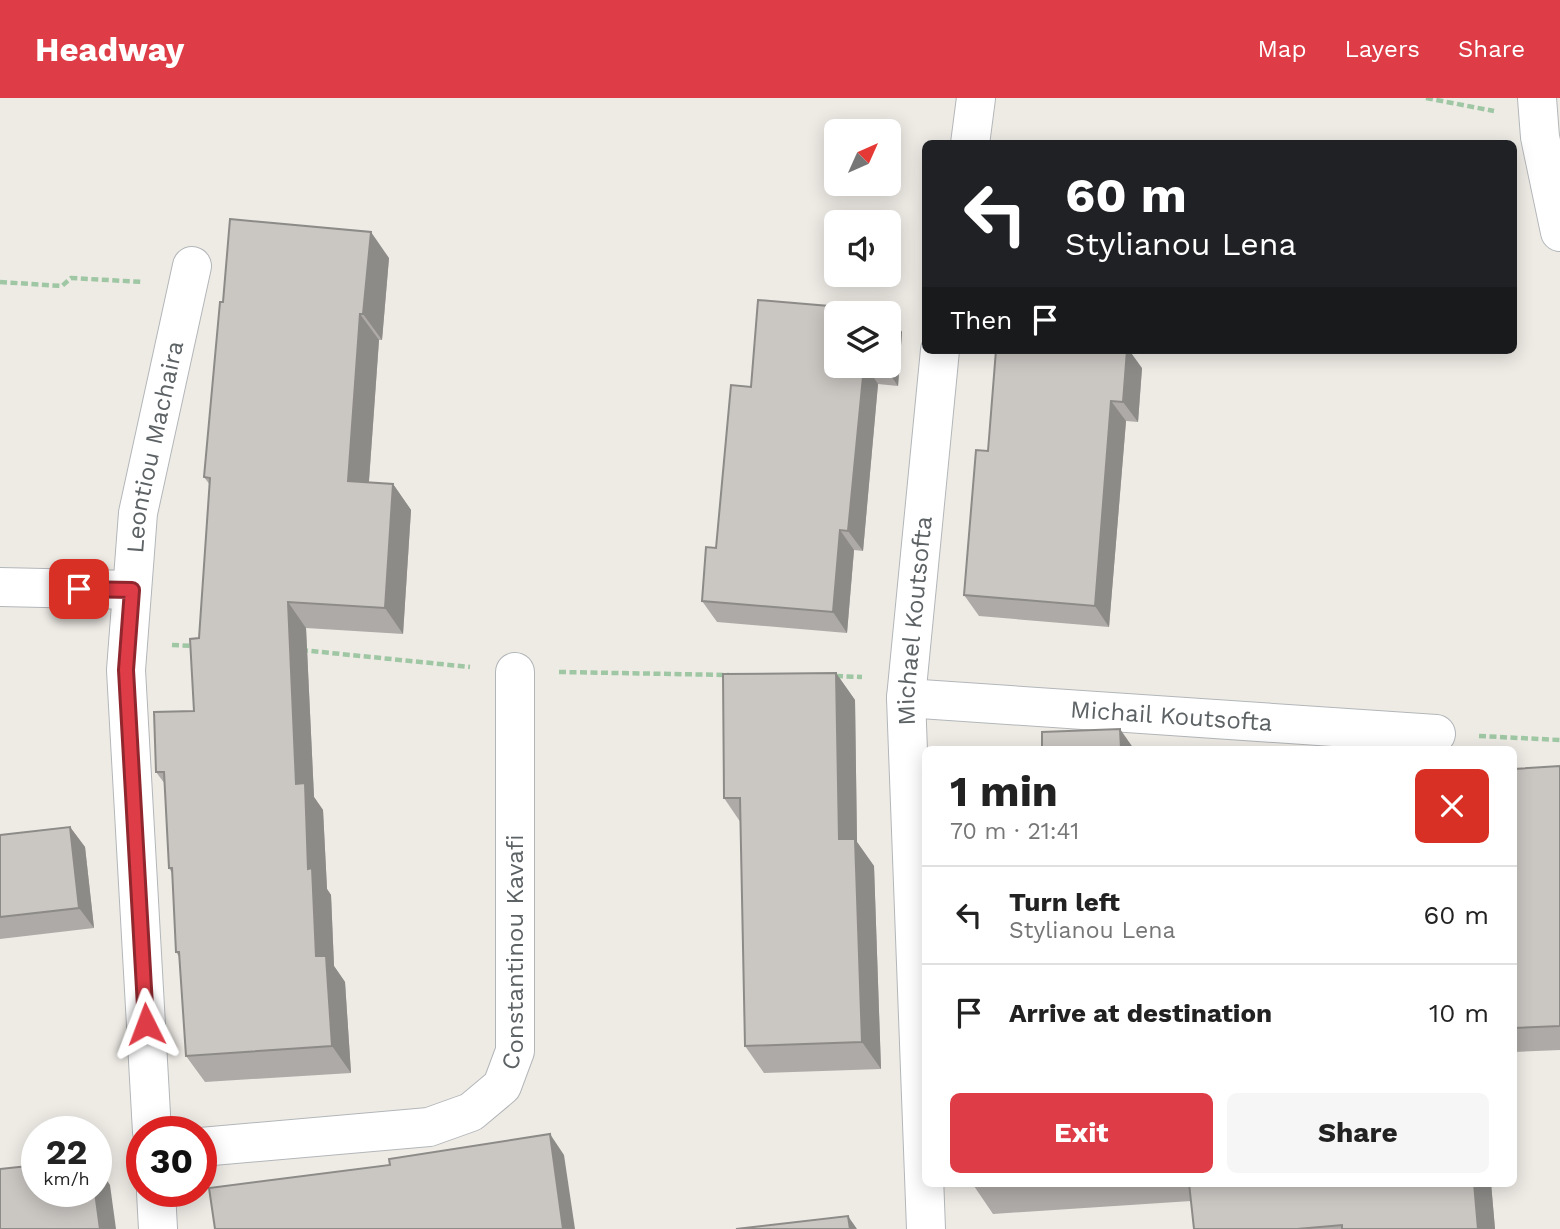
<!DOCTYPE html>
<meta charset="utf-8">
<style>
:root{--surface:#fff;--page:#f6f6f6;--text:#222;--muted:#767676;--line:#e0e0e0;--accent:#de3c46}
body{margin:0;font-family:"Work Sans",sans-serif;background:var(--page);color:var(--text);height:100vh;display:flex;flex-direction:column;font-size:26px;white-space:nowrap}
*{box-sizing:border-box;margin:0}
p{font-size:23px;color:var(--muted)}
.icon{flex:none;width:38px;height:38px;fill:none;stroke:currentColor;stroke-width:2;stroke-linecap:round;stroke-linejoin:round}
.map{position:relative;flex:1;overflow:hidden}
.details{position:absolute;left:922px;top:648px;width:595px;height:441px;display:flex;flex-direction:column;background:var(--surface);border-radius:10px;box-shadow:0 4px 18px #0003}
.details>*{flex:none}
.banner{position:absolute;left:922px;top:42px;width:595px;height:214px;border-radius:10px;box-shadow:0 4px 18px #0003;background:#202124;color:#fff;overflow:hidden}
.needle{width:46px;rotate:45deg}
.fabs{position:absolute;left:824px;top:21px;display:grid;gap:14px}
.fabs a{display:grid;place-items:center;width:77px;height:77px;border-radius:10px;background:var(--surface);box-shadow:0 4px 18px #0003;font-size:35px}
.speed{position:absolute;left:21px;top:1018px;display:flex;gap:14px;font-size:35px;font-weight:700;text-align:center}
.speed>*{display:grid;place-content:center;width:91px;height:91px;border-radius:50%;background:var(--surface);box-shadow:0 4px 18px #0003;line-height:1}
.speed small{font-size:18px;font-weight:400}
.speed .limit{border:10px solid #d22;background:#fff;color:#111}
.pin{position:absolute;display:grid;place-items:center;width:60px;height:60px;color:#fff;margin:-30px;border-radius:14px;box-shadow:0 4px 10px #0006}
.me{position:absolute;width:77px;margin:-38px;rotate:357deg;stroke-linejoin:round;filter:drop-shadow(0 0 5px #0008)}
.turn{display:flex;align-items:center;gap:24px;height:147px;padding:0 28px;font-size:32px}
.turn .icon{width:91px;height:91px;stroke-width:2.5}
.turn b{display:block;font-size:49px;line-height:60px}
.then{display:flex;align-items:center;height:66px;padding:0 28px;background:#0003;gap:14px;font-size:26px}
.round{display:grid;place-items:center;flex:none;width:74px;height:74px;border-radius:10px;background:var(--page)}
.summary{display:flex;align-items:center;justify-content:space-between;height:119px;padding:0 28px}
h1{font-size:42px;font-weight:700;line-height:52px}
.button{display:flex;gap:14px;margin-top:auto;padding:14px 28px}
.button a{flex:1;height:80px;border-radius:10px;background:var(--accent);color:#fff;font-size:28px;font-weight:700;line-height:80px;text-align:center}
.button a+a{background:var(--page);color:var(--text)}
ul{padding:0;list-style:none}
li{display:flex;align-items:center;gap:21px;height:98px;padding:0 28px;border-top:2px solid var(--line)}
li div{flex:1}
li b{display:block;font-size:26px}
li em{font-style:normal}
header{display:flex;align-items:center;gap:42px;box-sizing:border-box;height:98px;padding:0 35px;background:var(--accent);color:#fff}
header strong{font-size:33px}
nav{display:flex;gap:38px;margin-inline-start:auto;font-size:24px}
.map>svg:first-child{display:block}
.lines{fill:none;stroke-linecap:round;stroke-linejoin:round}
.minor-casing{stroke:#b3b6b9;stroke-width:40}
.tertiary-casing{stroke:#b3b6b9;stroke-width:40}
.path{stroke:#9fc7a4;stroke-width:4.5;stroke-dasharray:7 3.5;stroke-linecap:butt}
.minor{stroke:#fff;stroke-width:38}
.tertiary{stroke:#fff;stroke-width:38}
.wall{fill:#aeaaa7;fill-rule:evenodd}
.shaded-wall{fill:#8d8b88}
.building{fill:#cac6c2;stroke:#8d8b88;stroke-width:2}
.route-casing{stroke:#90272e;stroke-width:18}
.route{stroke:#de3c46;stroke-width:12}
.labels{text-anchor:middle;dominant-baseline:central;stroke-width:6;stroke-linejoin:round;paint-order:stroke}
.street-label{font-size:24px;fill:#5d6265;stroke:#fff}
</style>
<header>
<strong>Headway</strong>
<nav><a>Map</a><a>Layers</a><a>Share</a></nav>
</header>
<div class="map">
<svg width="1560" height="1131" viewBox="0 0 1560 1131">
<rect width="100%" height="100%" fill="#eeebe5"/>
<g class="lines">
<defs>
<g id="minor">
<path d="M970,46L976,0"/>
<path d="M0,489L132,492"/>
<path id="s1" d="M906,600L1436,636"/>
<path id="s2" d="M152,1034L126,572L138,415L192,168"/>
<path id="s3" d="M201,1049L429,1029L471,1014L502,988L515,953V574"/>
<path d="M156,1094L158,1131"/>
<path id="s4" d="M926,1131L906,600L940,252"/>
</g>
<path id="tertiary" d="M1537,0L1540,39L1560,134"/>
</defs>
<use href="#minor" class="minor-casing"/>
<use href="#tertiary" class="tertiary-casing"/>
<g class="path">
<path d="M1426,0L1494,13"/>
<path d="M0,184L62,188L71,180L143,184"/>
<path d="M172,547L195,548"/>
<path d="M301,552L470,569"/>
<path d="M559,574L729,577"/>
<path d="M836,578L862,579"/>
<path d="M1479,638L1560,642"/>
</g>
<use href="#minor" class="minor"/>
<use href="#tertiary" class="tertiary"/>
</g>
<g class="wall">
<path d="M389,160L382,242H379L369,384L393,386L411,412L403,536L306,530L314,699L323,712L327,791L331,797L334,868L345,884L351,975L205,984L186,958L180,860L176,854L172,775L169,770L165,686L156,674L194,613L210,387L204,379L223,204Z"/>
<path d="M758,202L888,213L902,234L898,288L878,286L863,453L854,452L847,535L717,524L702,503L706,449L716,450L731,287L751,289ZM836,215H889V268H836Z"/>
<path d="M1142,270L1138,324L1126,323L1109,529L979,518L964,497L988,353Z"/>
<path d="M836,575L855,602L857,744L874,768L881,971L764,975L745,948L741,725L724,700Z"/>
<path d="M1560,668V952L1514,954V671Z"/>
<path d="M70,729L85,749L94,830L0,841V737Z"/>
<path d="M974,1085H1491L1495,1131H1194L1191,1103L993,1116L974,1088Z"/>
</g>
<g class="shaded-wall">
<path d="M371,134L389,160L382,242L363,216Z"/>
<path d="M888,213L902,234L898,288L884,268H889V215H888Z"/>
<path d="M360,216L379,242L367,409L348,383Z"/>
<path d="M1127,252H1129L1142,270L1138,324L1123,304Z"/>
<path d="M864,268H866L878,286L863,453L848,433Z"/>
<path d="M1111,303L1126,323L1109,529L1095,508Z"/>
<path d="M393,386L411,412L403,536L385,510Z"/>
<path d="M840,432L854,452L847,535L833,514Z"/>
<path d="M288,504L306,530L314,699L323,712L327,791L331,797L334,868L345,884L351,975L332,948L316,858L308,771L296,686Z"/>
<path d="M836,575L855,602L857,744L874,768L881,971L862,944L839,741Z"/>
<path d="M1120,631L1134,651H1121Z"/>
<path d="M70,729L85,749L94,830L79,810Z"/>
<path d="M550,1036L564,1057L575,1131H563Z"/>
<path d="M96,1067L110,1087L116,1131H100L95,1094Z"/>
<path d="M1474,1085H1491L1495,1131H1478Z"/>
<path d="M848,1118L857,1131H850Z"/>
</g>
<g class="building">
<path d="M230,121L371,134L363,216H360L348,383L393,386L385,510L288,504L296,686L305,685L308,771L312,770L316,858H326L332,948L186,958L179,854H176L172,770H169L164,674H156L154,614L194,613L190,541L199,540L210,380L204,379L220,204H223Z"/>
<path d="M758,202L888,213V215H836V268H864L848,433L840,432L833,514L702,503L706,449L716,450L731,287L751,289Z"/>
<path d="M996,252H1127L1123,304L1111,303L1095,508L964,497L976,352L988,353Z"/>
<path d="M836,575L839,741H855L862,944L745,948L740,700H724L723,576Z"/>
<path d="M1120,631L1121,651H1042V634Z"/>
<path d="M1560,668V928L1514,930V671Z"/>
<path d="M70,729L79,810L0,819V737Z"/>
<path d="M550,1036L563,1131H215L209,1090L390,1067L389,1061Z"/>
<path d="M37,1067V1094H95L100,1131H0V1071Z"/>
<path d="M974,1085H1026L974,1088Z"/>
<path d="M1189,1085H1474L1478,1131H1342V1127L1297,1131H1194Z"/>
<path d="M848,1118L850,1131H736Z"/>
</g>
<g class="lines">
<defs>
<path id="route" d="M79,491L132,492L126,572L146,926"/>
</defs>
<use href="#route" class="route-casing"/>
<use href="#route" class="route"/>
</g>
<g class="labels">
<g class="street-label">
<text stroke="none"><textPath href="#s2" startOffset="688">Leontiou Machaira</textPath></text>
<text stroke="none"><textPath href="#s4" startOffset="609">Michael Koutsofta</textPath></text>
<text stroke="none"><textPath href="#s1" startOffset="266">Michail Koutsofta</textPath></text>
<text stroke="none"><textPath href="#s3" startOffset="450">Constantinou Kavafi</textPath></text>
</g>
</g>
</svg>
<div class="fabs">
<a><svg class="needle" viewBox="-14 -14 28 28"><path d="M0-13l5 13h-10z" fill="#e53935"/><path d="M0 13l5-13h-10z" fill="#767676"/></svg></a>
<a><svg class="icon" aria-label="sound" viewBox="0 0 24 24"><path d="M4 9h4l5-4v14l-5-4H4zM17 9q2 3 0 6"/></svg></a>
<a><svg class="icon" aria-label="layers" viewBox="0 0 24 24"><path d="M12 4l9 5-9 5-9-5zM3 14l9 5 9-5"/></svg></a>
</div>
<div class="speed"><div>22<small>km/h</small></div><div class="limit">30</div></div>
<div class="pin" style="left:79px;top:491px;background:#d93025"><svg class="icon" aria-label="arrive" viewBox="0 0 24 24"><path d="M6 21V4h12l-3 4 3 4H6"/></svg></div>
<svg class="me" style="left:146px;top:926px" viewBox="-20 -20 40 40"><path d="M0-17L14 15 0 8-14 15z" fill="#de3c46" stroke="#fff" stroke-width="4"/></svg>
<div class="banner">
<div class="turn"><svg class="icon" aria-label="left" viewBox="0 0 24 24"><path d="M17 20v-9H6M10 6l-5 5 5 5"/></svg><div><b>60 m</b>Stylianou Lena</div></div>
<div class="then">Then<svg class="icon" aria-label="arrive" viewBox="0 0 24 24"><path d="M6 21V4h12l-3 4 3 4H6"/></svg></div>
</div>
<section class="details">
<div class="summary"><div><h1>1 min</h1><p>70 m · 21:41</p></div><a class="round" style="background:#d93025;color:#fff"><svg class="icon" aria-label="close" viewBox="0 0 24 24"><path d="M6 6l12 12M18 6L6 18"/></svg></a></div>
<ul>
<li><svg class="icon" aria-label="left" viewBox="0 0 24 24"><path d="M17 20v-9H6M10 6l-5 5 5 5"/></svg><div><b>Turn left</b><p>Stylianou Lena</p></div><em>60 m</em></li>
<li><svg class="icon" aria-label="arrive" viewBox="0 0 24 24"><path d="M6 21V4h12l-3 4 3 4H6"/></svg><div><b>Arrive at destination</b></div><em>10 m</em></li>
</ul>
<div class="button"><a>Exit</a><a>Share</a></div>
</section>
</div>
